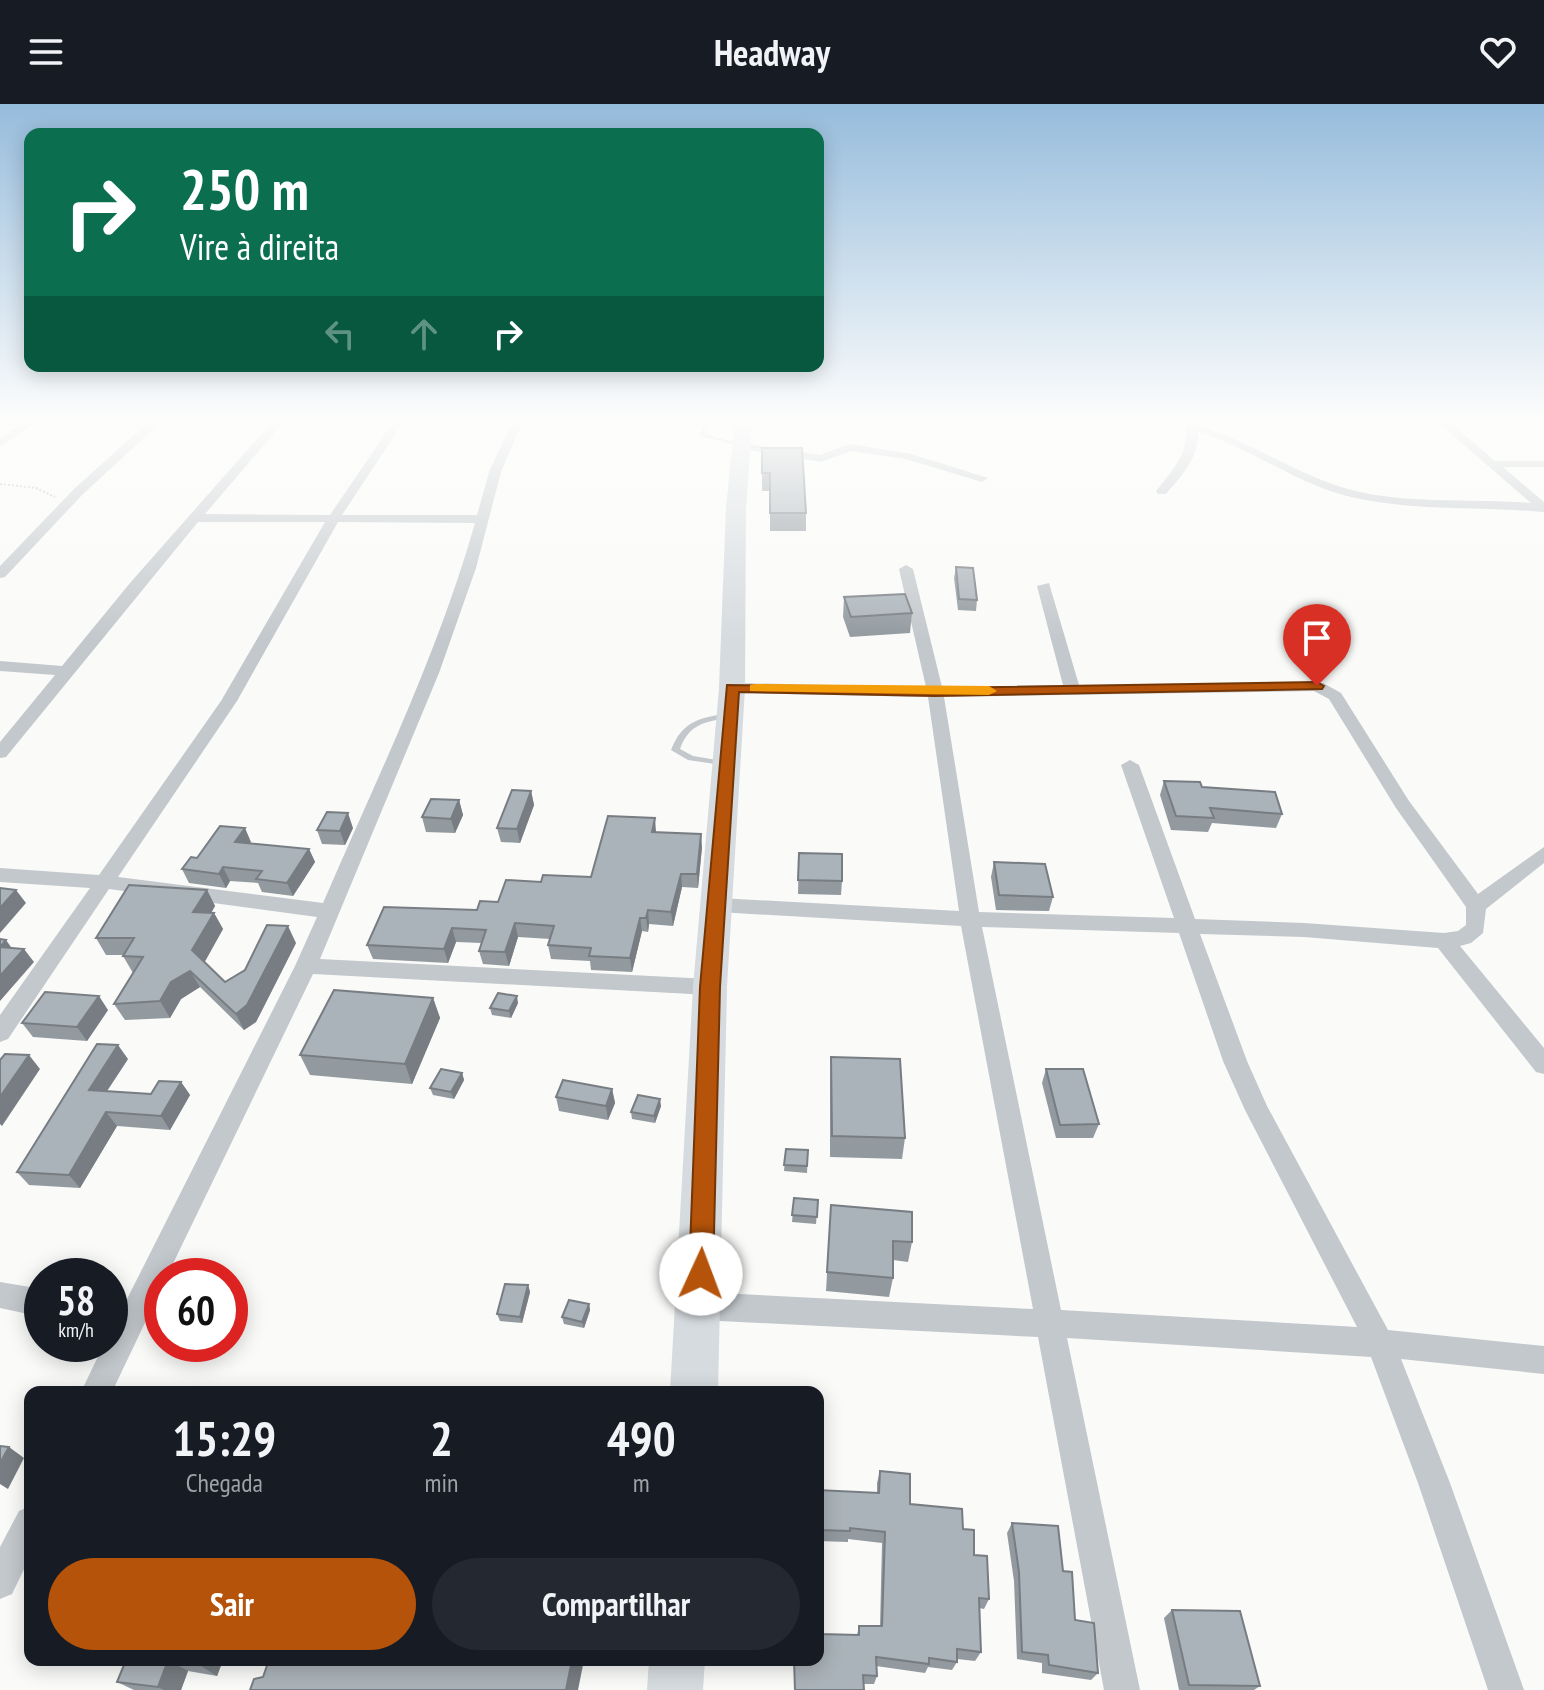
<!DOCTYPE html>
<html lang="pt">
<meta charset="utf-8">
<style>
:root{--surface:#171b24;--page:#242831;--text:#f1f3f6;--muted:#9ea1a6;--accent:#b45309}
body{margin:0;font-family:"PT Sans Narrow",sans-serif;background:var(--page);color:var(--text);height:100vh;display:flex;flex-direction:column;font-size:30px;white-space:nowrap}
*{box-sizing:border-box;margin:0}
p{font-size:26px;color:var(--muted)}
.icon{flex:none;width:44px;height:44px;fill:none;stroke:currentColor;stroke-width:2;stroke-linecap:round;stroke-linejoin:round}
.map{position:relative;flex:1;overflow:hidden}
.side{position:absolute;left:24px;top:1282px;width:800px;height:280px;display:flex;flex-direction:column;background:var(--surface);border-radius:16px;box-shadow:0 4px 20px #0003}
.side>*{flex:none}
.top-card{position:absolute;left:24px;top:24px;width:800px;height:244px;border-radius:16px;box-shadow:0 4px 20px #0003;background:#0b6e4f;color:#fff;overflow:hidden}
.speed{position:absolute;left:24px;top:1154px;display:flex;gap:16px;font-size:40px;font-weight:700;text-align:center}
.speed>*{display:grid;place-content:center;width:104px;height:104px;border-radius:50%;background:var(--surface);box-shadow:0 4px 20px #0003;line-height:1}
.speed small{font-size:20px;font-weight:400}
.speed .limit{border:12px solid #d22;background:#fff;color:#111}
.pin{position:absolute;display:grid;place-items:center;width:68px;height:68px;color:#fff;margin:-82px -34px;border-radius:50% 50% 50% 0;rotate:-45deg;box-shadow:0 0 8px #0007}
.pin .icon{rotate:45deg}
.me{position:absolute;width:88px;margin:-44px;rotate:2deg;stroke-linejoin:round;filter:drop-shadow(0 0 6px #0008)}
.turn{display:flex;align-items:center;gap:28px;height:168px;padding:0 24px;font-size:36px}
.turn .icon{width:104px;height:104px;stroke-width:2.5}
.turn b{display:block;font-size:56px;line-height:68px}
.lanes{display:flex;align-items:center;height:76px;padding:0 24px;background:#0003;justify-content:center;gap:40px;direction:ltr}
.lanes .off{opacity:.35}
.eta{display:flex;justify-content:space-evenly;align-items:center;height:136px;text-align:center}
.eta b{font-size:48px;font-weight:700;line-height:56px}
.cta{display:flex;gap:16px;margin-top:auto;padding:16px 24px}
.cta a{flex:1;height:92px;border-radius:48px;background:var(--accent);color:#fff;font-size:32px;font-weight:700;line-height:92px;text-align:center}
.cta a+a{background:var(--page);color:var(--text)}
header{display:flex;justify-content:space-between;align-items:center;height:104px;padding:0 24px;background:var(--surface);font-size:36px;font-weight:700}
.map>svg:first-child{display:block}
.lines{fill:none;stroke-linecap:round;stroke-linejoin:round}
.path{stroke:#bbbfc2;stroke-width:2;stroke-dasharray:2 2;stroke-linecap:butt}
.lane{fill:#c3c8cc;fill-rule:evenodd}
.street{fill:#c3c8cc;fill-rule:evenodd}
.primary{fill:#d6dbdf;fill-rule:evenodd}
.wall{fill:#929a9f}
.shaded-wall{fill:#777d82}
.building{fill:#aab3b9;stroke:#777d82;stroke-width:2}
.route{fill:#b45309;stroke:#753606;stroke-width:2}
.slow{fill:#f59e0b}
</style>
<header><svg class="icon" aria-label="menu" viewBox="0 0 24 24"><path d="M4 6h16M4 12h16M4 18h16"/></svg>Headway<svg class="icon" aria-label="heart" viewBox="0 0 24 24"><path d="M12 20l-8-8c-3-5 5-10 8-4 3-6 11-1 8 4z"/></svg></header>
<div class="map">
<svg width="1544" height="1586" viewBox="0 0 1544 1586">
<rect width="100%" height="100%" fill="#fafaf8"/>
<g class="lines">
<path class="path" d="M0,380L36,384L55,393"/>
<g class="lane">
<path d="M706,314H712L705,330L744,341V343L700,332Z"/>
<path d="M729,609H732V613C707,618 690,618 680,645L693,652L729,658L730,660L729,662L688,656L671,646C683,616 700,614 729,609Z"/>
</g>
<g class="street">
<path d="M28,314H287L205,410L330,411L396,314H406L342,411H477L489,368L514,314H524L501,368L476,464L439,569L320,855L710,875L718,877L721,883L718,889L710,891L313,870L167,1172H162V1183L112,1288H81L104,1240H110V1198L124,1201L295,862L317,813L109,785L8,935L0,938V911L90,784L0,778V764L99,771L221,597L325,418H198L6,653L0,654V638L55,571L0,567V557L62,562L130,479L271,319L158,321L82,391L5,473L0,474V462L74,385L145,321L31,322L0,343V335L17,322H0V316ZM338,418L475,419C438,550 377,674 323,799L118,773L237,597Z"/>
<path d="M1184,314H1194L1196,321C1249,336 1295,370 1348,385C1407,401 1471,394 1531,399L1433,314H1445L1495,357H1544V363H1503L1544,398V408C1478,402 1408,408 1343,391C1292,377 1249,343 1198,328C1199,353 1182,372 1166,390H1158L1156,387C1175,363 1192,346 1184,314Z"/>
<path d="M742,339L820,351L850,340L911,350L988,374L982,378L906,355L851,347L821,358L738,344L736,342Z"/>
<path d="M906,461L913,465L942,583L1063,581L1037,482L1049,479L1079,581L1323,579L1341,589L1409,697L1478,790L1544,743V759L1486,805L1483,829L1471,839L1460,842L1544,944V970L1536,968L1438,844L1304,833L1200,830L1247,957L1267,1002L1388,1226L1544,1242V1270L1401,1255L1450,1379L1524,1586H1488L1418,1379L1371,1253L1067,1234L1140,1586H1104L1038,1233L700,1216L690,1212L686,1202L690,1192L700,1188L1033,1205L961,822L718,808L708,801L718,794L959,807L928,593L732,589L724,584L732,579L926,583L899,465ZM1314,587L1329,595L1396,704L1466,803V821L1458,827L1444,829L1304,819L1195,815L1139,661L1130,656L1121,661L1174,814L979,808L944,593ZM982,823L1179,829L1223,957L1245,1006L1357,1223L1061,1206Z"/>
<path d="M0,1178L42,1185V1213L0,1204Z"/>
<path d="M30,1402V1453L12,1490L0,1495V1443L19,1407Z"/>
</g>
<g class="primary">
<path d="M729,314H785L782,318L752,322L746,403L745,584L727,883L718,1288H670L693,883L719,584L726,403L735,318Z"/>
<path d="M649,1556H705L703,1586H647Z"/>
</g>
</g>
<g class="wall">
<path d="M762,344L806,409V427H770V387H762Z"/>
<path d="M956,463L977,496L976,507L958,506L954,474Z"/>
<path d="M844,493L912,509L910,529L850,533L843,513Z"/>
<path d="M1164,677L1202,683L1282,710L1276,724L1212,719L1208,728L1171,726L1160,691Z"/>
<path d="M531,687L534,701L520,739L501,738L497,724Z"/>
<path d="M459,696L463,711L455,729L426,728L422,713Z"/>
<path d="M353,724L345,741L322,740L317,726Z"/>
<path d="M656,729L702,743L698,784L682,783L673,822L649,820L648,828L642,827L632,868L591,866L590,857L551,855L548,841L550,835L518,833L509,862L483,860L479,847L482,839L456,838L448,859L373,855L367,841L498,798L541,778L591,773Z"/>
<path d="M251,738L250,739L309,745L315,758L293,792L262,788L258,779L230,777L226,784L189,779L182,765L197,754Z"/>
<path d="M799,749L842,777L841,791L798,790Z"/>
<path d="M994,758L1053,793L1049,807L996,806L991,773Z"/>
<path d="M207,786L215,802L211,809H214L223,825L204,858L225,878L296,839L256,918L244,926L200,883L181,895L170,914L125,916L114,900L133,869L123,852L124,851H106L96,834Z"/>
<path d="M433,894L440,914L412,980L310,971L300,951Z"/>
<path d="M518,899L511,914L492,911L490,904Z"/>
<path d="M108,906L87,937L33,933L22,919Z"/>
<path d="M831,953L905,1034L902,1055L830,1053V974Z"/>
<path d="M128,955L107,987L151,990L181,978L190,991L170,1026L117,1022L80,1084L29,1081L17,1068Z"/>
<path d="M1046,965L1099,1020L1093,1034H1056L1042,979Z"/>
<path d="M462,969L464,976L454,995L433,991L430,984Z"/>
<path d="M612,985L615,999L608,1016L559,1007L556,993Z"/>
<path d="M661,1002L655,1019L632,1015L631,1008Z"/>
<path d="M786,1045L808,1046L807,1069L784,1067Z"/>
<path d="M794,1094L818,1096L816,1120L792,1118Z"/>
<path d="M831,1101L912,1138L908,1158L893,1156V1174L889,1193L826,1187Z"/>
<path d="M528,1181L530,1188L522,1219L500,1217L497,1210Z"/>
<path d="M589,1200L590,1206L584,1224L564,1220L562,1213Z"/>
<path d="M880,1367L910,1400L963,1425L974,1451L989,1495L984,1505L979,1504L981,1548L975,1557L957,1555V1558L952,1566L928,1563L925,1569L876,1562L877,1572L874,1580H863L864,1586H794V1556H818L819,1530L857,1531L859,1522H880L882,1439L848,1435V1438L818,1437V1386L877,1389V1379Z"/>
<path d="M1012,1419L1075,1516L1098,1569L1091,1576L1042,1569V1559L1017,1555L1014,1477L1007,1429Z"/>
<path d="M1172,1506L1260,1582L1254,1586H1179L1164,1514Z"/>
<path d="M126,1556H223L217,1572L188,1567L181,1586H134L117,1578Z"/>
</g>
<g class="shaded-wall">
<path d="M531,687L534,701L520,739L517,725Z"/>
<path d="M459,696L463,711L455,729L451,715Z"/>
<path d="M348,709L353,724L345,741L340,727Z"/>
<path d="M655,714L656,728H652Z"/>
<path d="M245,724L251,738L242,751L235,738Z"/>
<path d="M701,730L702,743L698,784L697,770Z"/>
<path d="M309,745L315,758L293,792L287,779Z"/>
<path d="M223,763L230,777L226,784L219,770Z"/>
<path d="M681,770L682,783L673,822L671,808Z"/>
<path d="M16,786L26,799L0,829V804Z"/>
<path d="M207,786L215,802L202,825L193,808Z"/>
<path d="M648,806L649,820L648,828L646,814Z"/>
<path d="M214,809L223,825L202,863L192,846Z"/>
<path d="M640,814L642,827L632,868L630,854Z"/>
<path d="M515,819L518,833L509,862L505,848Z"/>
<path d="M288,822L296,839L256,918L244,926L236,910Z"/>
<path d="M452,824L456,838L448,859L444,845Z"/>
<path d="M6,836L16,850L0,843Z"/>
<path d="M24,845L34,858L0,897V872Z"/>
<path d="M190,867L200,883L181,895L170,914L160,897L171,878Z"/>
<path d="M99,892L108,906L87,937L77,923Z"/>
<path d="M517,892L518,899L511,914L509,907Z"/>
<path d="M433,894L440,914L412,980L405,960Z"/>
<path d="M118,941L128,955L99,999L89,986Z"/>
<path d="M29,951L40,965L2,1022L0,1020V993Z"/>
<path d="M462,969L464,976L454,995L451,988Z"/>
<path d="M181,978L190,991L170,1026L161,1012Z"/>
<path d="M612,985L615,999L608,1016L606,1002Z"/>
<path d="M660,995L661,1002L655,1019L654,1012Z"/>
<path d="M106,1008L117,1022L80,1084L69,1071Z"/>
<path d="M528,1181L530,1188L522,1219L520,1213Z"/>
<path d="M589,1200L590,1206L584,1224L582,1218Z"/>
<path d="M9,1343L24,1354L8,1385L0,1380V1359Z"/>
<path d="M168,1556L188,1567L181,1586H164L158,1583Z"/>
<path d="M200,1556H223L217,1572L198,1560Z"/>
<path d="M572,1556H584L578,1586H566Z"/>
</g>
<g class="building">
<path d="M762,344H802L806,409H770V369H762Z"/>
<path d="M956,463L973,464L977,496L959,495Z"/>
<path d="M905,490L912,509L851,513L844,493Z"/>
<path d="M1164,677L1200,678L1202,683L1275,688L1282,710L1210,704L1214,714L1176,712Z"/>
<path d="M512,686L531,687L517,725L497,724Z"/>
<path d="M431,695L459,696L451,715L422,713Z"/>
<path d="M327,708L348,709L340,727L317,726Z"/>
<path d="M608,712L655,714L652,728L701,730L697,770H681L671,808L648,806L646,814H640L630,854L589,852L591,844L548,841L554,822L515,819L505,848L479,847L486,826L452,824L444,845L367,841L384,803L477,806L480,797L498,798L506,776L541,778L543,771L591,773Z"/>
<path d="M220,722L245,724L235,738L309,745L287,779L256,775L262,767L223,763L219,770L182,765L191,753L197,754Z"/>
<path d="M799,749L842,750V777L798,776Z"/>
<path d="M994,758L1045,760L1053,793L999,791Z"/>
<path d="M129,781L207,786L193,808L214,809L192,846L225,878L245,866L267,821L288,822L247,901L236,910L190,867L171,878L160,897L114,900L143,853L123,852L134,834H96Z"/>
<path d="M0,784L16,786L0,804Z"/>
<path d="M0,835L6,836L0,843L24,845L0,872Z"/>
<path d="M334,886L433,894L405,960L300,951Z"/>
<path d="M45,888L99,892L77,923L22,919Z"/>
<path d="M498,889L517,892L509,907L490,904Z"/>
<path d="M97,940L118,941L89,986L151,990L159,977L181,978L161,1012L106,1008L69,1071L17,1068Z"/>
<path d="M5,950L29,951L0,993V956Z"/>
<path d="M831,953L900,955L905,1034L832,1032Z"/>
<path d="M441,965L462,969L451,988L430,984Z"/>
<path d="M1046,965H1083L1099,1020L1060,1021Z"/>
<path d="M563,976L612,985L606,1002L556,993Z"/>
<path d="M638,991L660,995L654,1012L631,1008Z"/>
<path d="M786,1045L808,1046L807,1062L784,1061Z"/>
<path d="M794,1094L818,1096L817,1113L792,1111Z"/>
<path d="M831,1101L912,1108V1138L893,1137V1174L827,1168Z"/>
<path d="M505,1180L528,1181L520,1213L497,1210Z"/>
<path d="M569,1196L589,1200L582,1218L562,1213Z"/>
<path d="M0,1342L9,1343L0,1359Z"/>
<path d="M880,1367L910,1370V1400L962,1405L963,1425L974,1426V1451L987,1452L989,1495L979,1494L981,1548L957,1545V1558L929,1554V1560L876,1553L877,1572L863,1571L864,1586H795L794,1556H818V1521L819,1530L859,1531V1522H882L885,1428L850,1424V1427L818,1426V1386L879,1389Z"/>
<path d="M1012,1419L1058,1422L1063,1467L1072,1468L1075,1516L1094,1519L1098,1569L1049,1561L1048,1551L1022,1548L1019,1468Z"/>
<path d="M1172,1506L1240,1507L1260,1582L1189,1581Z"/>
<path d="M126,1556H200L198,1560L168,1556L158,1583L117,1578Z"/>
<path d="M269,1556H572L566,1586H250L254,1575L263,1573Z"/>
</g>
<linearGradient id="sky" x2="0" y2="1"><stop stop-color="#96bcdc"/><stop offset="0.59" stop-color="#fdfdfc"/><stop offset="1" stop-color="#fdfdfc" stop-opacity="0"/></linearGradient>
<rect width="1544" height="536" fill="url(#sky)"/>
<path class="route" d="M1317,578L1324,582L1322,585L935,592L739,588L720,883L713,1170L710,1178L701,1182L692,1178L689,1170L700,883L727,581L935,584Z"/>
<path class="slow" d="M755,580L989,582L997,587L989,591L750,587V581Z"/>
</svg>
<div class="speed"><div>58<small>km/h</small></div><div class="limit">60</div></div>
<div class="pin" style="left:1317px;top:582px;background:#d93025"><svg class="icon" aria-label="arrive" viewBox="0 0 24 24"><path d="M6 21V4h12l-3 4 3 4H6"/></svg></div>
<svg class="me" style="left:701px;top:1170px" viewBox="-20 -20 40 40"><circle r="19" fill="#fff"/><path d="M0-13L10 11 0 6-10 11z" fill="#b45309"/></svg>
<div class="top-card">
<div class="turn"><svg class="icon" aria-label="right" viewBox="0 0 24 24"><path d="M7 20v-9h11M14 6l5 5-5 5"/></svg><div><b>250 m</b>Vire à direita</div></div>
<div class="lanes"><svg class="icon off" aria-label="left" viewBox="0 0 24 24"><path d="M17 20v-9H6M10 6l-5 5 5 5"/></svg><svg class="icon off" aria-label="ahead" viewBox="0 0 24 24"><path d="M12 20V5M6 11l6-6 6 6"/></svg><svg class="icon" aria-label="right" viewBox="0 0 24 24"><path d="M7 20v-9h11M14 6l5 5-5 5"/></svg></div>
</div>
<section class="side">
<div class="eta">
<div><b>15:29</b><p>Chegada</p></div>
<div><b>2</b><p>min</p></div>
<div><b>490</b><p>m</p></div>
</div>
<div class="cta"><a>Sair</a><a>Compartilhar</a></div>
</section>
</div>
